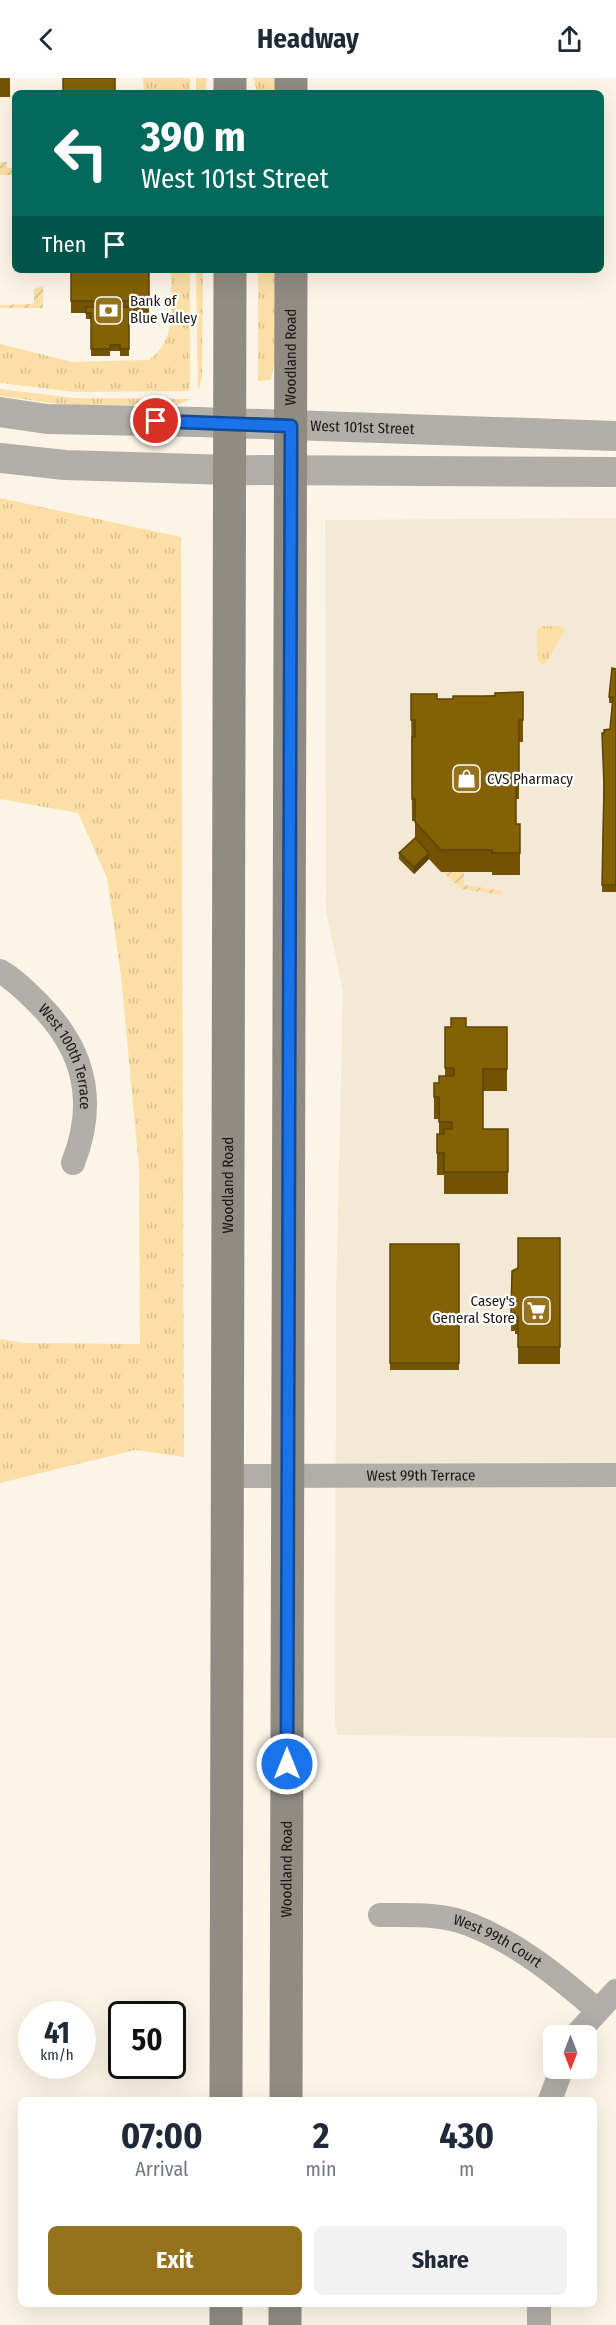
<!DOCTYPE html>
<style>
:root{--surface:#fff;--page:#f2f2f3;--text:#1f2937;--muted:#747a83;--accent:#97721c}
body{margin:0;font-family:"Fira Sans Condensed",sans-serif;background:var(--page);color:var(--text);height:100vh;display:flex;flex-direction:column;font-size:22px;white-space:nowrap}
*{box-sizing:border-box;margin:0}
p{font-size:20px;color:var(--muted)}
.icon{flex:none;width:33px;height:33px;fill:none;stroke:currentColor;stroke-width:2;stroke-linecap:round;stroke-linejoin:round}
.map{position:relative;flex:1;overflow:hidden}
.drawer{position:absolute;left:18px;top:2019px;width:579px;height:210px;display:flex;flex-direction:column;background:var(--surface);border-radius:9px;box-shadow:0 6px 24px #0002}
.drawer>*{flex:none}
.hud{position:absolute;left:12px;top:12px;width:592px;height:183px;border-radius:9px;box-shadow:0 6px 24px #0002;background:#00695c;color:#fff;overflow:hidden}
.needle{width:39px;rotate:180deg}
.buttons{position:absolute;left:543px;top:1947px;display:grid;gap:12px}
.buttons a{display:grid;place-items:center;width:54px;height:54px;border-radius:9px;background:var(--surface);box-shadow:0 6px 24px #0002;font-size:30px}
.speed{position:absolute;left:18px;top:1923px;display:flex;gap:12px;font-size:30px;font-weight:700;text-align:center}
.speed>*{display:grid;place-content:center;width:78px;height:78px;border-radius:50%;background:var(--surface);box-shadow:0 6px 24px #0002;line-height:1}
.speed small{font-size:15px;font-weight:400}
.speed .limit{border:3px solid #111;border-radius:9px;background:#fff;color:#111}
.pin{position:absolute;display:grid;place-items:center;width:51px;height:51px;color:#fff;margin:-26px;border:3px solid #fff;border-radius:50%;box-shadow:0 2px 6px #0007}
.me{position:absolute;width:66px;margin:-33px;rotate:0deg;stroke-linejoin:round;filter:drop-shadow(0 0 4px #0008)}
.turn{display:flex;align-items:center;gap:21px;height:126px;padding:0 30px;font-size:27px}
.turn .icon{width:78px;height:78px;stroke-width:2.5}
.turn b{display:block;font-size:42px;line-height:51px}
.then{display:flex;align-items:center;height:57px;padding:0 30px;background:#0003;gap:12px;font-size:22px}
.eta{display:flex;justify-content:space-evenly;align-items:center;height:102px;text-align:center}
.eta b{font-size:36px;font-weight:700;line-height:42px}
.button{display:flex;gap:12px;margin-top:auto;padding:12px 30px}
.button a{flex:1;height:69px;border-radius:9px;background:var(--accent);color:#fff;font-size:24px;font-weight:700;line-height:69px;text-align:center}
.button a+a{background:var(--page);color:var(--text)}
header{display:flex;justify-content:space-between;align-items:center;height:78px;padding:0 30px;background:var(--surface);font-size:27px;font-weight:700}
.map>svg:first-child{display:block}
.built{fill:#f4e9d4}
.grass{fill:url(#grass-tufts)}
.garden{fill:url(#garden-furrows)}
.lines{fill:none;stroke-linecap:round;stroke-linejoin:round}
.minor{stroke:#b1aea8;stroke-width:24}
.tertiary{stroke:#b1aea8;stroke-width:30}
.secondary{stroke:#908b83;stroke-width:33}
.wall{fill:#725303}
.shaded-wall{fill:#5c4403}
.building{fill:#846104;stroke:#5c4403;stroke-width:1.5}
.route-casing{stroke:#114b97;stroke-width:15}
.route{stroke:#1a73e8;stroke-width:10}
.labels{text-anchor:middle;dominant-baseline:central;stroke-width:4.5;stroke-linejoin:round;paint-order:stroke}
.poi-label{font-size:15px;fill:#1b1813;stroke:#fff;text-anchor:start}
.street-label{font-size:15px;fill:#1b1813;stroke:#fff}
</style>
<header><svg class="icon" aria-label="back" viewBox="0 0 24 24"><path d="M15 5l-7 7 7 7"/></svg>Headway<svg class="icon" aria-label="share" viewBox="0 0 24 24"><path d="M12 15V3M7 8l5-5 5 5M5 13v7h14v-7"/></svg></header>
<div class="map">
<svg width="616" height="2247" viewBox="0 0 616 2247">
<defs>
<pattern id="grass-tufts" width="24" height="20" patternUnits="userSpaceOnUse" patternTransform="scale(1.5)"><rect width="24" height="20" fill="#fcdfa6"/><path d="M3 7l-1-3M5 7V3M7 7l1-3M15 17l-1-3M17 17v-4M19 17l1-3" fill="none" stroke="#d7bf8e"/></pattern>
<pattern id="garden-furrows" width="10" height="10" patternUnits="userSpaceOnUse" patternTransform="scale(1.5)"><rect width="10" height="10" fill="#fcdfa6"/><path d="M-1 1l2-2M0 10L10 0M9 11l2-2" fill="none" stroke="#d7bf8e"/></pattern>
</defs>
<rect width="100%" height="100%" fill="#fcf5e7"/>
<path class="built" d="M616,440V1660L338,1657L335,1647L336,1217L343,913L326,833L325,442Z"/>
<g class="grass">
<path d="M143,0H190V15H144Z"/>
<path d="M196,0H207L205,15H196Z"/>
<path d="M254,0H277V15H257Z"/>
<path d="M171,192H190V309L188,313L76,314L0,305V266L72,284L149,282C179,260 170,225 171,192Z"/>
<path d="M196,192H203L202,300L198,313Z"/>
<path d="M258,192H276V276L271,302L258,303Z"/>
<path d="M0,311L74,320L191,321L177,327H65L0,318Z"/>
<path d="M0,420L181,459L184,1379L135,1372L0,1405V1261L25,1265L140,1266L139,1089L121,898L107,800L78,735L0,721Z"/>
<path d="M540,548H561L565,552L546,585L543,586L537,582V553Z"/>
</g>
<g class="garden">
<path d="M0,84H7V90H15V97H0Z"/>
<path d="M43,208V230H0V227L34,226V211Z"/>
<path d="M443,794H464V807L502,813L500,817L462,811Z"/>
</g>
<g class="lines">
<g class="minor">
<path id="s1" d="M0,893C14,901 27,914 39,926C85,972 97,1024 73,1085"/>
<path id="s2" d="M226,1398L616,1397"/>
<path id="s3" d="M380,1837C409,1837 443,1835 471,1847C519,1866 559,1899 597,1932"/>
<path d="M575,1958L616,1913"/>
<path d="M550,2022L562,1990"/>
<path d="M539,2226V2247"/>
</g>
<g class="tertiary">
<path id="s4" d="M0,334L47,341L199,344L616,358"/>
<path d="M0,380L65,387L230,392L616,394"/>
</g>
<g class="secondary">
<path d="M230,0V15"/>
<path d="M291,0V15"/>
<path id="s5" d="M226,2022L230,192"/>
<path id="s6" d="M286,2022L291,192"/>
<path d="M226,2247V2226"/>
<path d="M285,2247V2226"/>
</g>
</g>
<g class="wall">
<rect x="0" y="0" width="10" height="19"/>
<path d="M71,192H149V236H134V241H129V278H120V273H110V278H91V241H86V235H71Z"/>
<path d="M616,591V814H602L604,655L610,651L612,625H609V619Z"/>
<path d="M523,614V664H519V721H516V746H520V797H492V794H441L429,781L414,796L399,781V775L415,760V743H412L411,616L437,621H453Z"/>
<path d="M445,949H507V1013H483V1051H508V1116H444V1097H437V1056H439V1041H434V1005H439L445,998Z"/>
<path d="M560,1160V1286H518V1256H515V1253H511V1235L518,1190Z"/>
<rect x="390" y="1166" width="69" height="126"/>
</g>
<path class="shaded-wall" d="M429,775V781L414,796V789Z"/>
<g class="building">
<rect x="63" y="0" width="52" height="15"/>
<rect x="71" y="192" width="78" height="31"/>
<path d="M86,229H134V235H129V271H120V267H110V271H91V235H86Z"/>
<path d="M612,590L616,591V807H602L604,708L602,655H604V652L610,651L613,619H609Z"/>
<path d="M523,614V642H519V699H516V746H520V775H492V772H441L415,744V721H412V659H415V642H411V616H437V621H453V618H495V615Z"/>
<path d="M415,760L429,775L414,789L399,775Z"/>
<path d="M451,940H466V949H507V991H483V1051H508V1094H444V1075H437V1056H444V1051H452V1044H439V1019H434V1005H439V998H454V990H445V949H451Z"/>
<path d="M518,1160H560V1269H518V1238H515V1235H511L512,1193L518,1190Z"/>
<rect x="390" y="1166" width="69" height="119"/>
</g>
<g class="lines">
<defs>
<path id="route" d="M156,343L291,348L287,1686"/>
</defs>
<use href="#route" class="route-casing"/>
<use href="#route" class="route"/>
</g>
<defs>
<symbol id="bank-square" viewBox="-11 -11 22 22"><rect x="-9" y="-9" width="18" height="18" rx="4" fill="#97721c" stroke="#fff"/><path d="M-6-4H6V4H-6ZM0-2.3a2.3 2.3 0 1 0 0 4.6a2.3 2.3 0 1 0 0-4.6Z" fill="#fff"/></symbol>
<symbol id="shop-square" viewBox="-11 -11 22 22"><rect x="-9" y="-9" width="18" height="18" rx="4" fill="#97721c" stroke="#fff"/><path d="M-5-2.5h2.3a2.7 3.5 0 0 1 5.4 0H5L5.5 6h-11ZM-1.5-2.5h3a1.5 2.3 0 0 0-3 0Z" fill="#fff"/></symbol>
<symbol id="supermarket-square" viewBox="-11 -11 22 22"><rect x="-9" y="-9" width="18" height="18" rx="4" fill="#97721c" stroke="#fff"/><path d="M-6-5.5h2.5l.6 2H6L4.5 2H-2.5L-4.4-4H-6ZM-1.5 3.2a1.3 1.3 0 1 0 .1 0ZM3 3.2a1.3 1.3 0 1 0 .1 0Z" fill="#fff"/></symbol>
</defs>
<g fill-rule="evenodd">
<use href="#bank-square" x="92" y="216" width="33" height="33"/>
<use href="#shop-square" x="450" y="684" width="33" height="33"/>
<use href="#supermarket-square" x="520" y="1216" width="33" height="33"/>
</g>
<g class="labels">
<g class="poi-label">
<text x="130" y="223">Bank of<tspan x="130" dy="17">Blue Valley</tspan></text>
<text x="487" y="701">CVS Pharmacy</text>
<text x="515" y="1223" text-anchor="end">Casey's<tspan x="515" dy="17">General Store</tspan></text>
</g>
<g class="street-label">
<text stroke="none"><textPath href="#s6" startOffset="1743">Woodland Road</textPath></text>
<text stroke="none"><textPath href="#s4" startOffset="363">West 101st Street</textPath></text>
<text stroke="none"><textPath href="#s1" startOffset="112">West 100th Terrace</textPath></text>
<text stroke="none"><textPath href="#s5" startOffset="915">Woodland Road</textPath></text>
<text stroke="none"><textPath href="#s2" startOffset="195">West 99th Terrace</textPath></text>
<text stroke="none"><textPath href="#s6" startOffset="231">Woodland Road</textPath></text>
<text stroke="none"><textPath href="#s3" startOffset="123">West 99th Court</textPath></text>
</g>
</g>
</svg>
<div class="buttons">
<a><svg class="needle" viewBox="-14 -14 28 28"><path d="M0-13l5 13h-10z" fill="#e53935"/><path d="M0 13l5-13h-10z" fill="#747a83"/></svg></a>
</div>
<div class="speed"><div>41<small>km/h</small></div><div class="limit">50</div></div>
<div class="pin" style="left:156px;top:343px;background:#d93025"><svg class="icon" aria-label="arrive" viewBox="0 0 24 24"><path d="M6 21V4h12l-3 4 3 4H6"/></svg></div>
<svg class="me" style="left:287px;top:1686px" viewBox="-20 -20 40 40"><circle r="17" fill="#1a73e8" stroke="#fff" stroke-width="3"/><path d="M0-11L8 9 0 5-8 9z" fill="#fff"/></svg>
<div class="hud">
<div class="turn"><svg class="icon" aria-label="left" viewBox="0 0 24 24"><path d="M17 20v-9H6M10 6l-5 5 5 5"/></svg><div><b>390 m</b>West 101st Street</div></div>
<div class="then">Then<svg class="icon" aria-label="arrive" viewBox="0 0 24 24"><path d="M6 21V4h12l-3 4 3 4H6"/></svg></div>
</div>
<section class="drawer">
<div class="eta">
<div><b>07:00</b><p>Arrival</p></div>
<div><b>2</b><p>min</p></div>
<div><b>430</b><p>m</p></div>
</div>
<div class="button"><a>Exit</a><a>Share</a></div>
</section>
</div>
